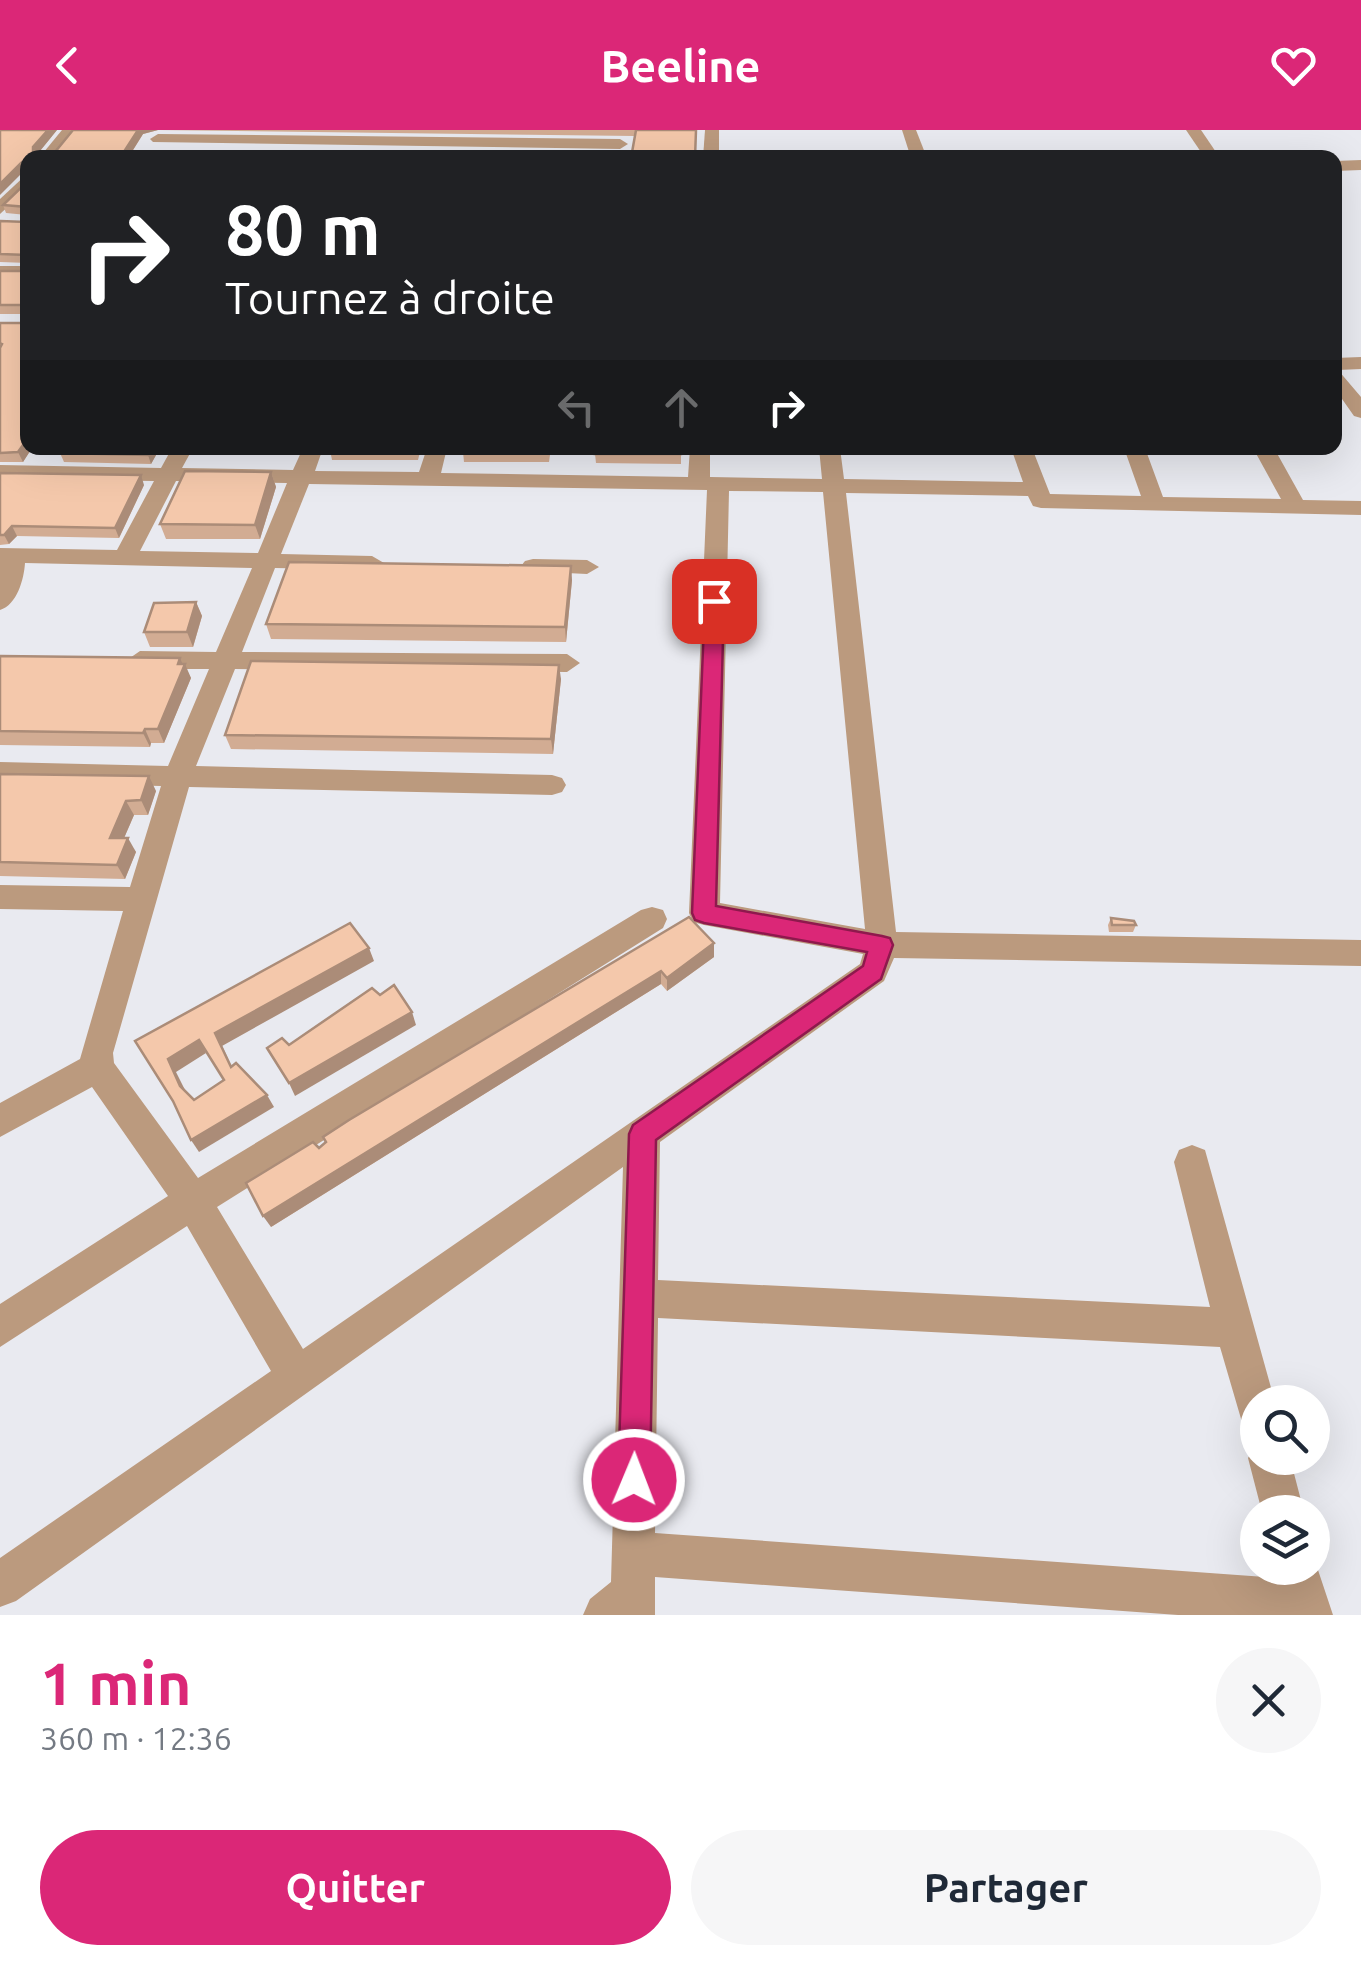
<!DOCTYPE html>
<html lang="fr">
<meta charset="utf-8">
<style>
:root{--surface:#fff;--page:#f6f6f7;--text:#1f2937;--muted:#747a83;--accent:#db2777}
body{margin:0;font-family:Ubuntu,sans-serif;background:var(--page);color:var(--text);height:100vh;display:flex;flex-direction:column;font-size:38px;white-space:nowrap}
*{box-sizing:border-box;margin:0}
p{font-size:32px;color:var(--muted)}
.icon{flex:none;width:55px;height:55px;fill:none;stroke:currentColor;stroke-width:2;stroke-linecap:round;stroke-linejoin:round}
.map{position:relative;height:1485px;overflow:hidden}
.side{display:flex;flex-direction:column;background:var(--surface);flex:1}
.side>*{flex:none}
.banner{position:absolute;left:20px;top:20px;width:1322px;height:305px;border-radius:20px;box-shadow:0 10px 40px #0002;background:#202124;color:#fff;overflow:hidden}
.controls{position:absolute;left:1240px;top:1255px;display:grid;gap:20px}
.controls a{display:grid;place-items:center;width:90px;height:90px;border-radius:50%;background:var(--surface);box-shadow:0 10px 40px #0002;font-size:50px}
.pin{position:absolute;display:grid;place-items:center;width:85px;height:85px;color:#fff;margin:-42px;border-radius:20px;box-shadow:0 5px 15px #0006}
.me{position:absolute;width:110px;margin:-55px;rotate:1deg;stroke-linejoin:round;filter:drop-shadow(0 0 8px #0008)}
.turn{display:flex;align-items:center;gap:35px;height:210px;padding:0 40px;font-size:45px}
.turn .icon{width:130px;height:130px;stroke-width:2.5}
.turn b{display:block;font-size:70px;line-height:85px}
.lanes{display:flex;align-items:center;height:95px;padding:0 40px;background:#0003;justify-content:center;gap:50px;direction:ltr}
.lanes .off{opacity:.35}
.round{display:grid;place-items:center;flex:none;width:105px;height:105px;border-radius:52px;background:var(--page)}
.headline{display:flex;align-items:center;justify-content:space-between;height:170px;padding:0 40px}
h1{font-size:60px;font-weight:700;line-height:75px;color:var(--accent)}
.primary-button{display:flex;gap:20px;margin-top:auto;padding:20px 40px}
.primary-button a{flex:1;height:115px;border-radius:60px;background:var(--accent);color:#fff;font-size:40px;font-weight:700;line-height:115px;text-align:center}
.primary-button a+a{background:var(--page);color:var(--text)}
header{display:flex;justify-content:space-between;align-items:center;height:130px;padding:0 40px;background:var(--accent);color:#fff;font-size:45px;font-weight:700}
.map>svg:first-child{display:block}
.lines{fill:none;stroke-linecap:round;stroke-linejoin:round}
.minor{fill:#bb9a7e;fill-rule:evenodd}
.wall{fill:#d2ac93}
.shaded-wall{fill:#ab8c78}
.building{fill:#f4c8ab;stroke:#ab8c78;stroke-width:2.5;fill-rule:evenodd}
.route{fill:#db2777;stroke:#8e194d;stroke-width:2.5}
</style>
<header><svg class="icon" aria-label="back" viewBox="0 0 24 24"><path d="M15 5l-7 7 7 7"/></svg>Beeline<svg class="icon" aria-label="heart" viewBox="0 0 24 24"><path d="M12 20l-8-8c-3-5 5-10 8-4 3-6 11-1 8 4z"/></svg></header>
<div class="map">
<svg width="1361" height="1485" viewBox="0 0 1361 1485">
<rect width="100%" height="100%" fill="#e9eaf0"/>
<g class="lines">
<g class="minor">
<path d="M62,0H77L55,28H39Z"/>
<path d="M705,0H719V28H703Z"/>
<path d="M902,0H916L927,28H911Z"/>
<path d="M1186,0H1201L1220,28H1205Z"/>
<path d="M158,4L620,9L628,14L620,19L153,12L150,9Z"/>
<path d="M1361,30V40L1335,41V31Z"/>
<path d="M28,43V58L0,84V69Z"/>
<rect x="0" y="136" width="28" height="10"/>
<path d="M1361,227V239L1338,240L1361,267V288L1354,286L1335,259V228Z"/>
<path d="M172,318H193L182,338L293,340L303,318H323L315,341L419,342L427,318H447L441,343L688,347L690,318H710V347L822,349L819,318H840L844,349L1023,352L1011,318H1032L1050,364L1141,366L1124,318H1145L1163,367L1281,369L1253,318H1274L1303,370L1361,371V385L1041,378L1033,376L1028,366L846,363L896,802L1361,810V836L894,828L884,851L660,1012L658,1150L1210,1177L1174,1032L1179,1020L1192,1015L1205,1020L1275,1272H1258V1305L1244,1299L1220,1217L658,1188L655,1403L1278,1448L1275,1438H1312V1422L1333,1485H1178L655,1447V1485H583L590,1469L611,1452L623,1037L16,1471L0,1477V1428L271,1241L187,1096L0,1217V1174L168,1066L92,957L0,1007V973L80,929L123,781L0,779V755L130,757L161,656L0,652V632L168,636L209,539H140L127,530L140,521L216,522L252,438L25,433C24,449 17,475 0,480V418L117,420L154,351L0,349V335L161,338ZM176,351L287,353L258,423L140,421ZM309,354L707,360L689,783L693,792L704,795L863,824L860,834L303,1219L217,1077L663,798L667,789L663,780L652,777L641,780L198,1048L114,933L113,923L189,657L552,665L562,662L566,655L562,648L552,645L196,636L235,539L567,542L580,533L567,524L242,522L275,438L372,440L384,433L372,426L281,424ZM729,361L823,362L865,799L720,773Z"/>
<path d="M533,429L587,430L599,437L587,444L525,441L521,436L525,431Z"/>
<path d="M1258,1312V1328H1290L1304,1382H1262L1248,1328Z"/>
</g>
</g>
<g class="wall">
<path d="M0,0H57L39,22H55L73,0H697L634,6L158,0L143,4L128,28H28V133L0,132V91L27,92V85L6,83L3,75L27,52V40H25Z"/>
<path d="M28,138V318H32L23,332H0V193H27V184H0V141H24Z"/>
<path d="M64,318H160L151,334L64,332L60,323Z"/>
<path d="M331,318H421L418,330H332L330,320Z"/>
<path d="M551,318L549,332H464L463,322Z"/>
<path d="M681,318V334L596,333L595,324Z"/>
<path d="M271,342L276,357L260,409H166L160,394Z"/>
<path d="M0,343L144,355L119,408L17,406L9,414L0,415Z"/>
<path d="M572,450L566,512L271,509L266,494Z"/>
<path d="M196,472L202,486L193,517H150L144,502Z"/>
<path d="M0,526L183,534L191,548L164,613H151L150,617L0,615Z"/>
<path d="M561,549L553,624L231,619L225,605Z"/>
<path d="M0,644L156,661L148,685H134L124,708L136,722L125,749L0,746Z"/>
<path d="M689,787L714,827L667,861L661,854L271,1097L319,1018Z"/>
<path d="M1111,788L1136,795L1133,802H1109L1108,795Z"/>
</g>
<g class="shaded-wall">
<path d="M48,0H57L36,26L33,23V17Z"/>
<path d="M138,0H158L143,4L128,28H120Z"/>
<path d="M22,32L25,40L0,65V54Z"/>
<path d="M28,308V318H32L23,332L18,322Z"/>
<path d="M151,318H160L151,334L148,325Z"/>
<path d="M271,342L276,357L260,409L255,395Z"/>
<path d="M141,345L144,355L119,408L115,398Z"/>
<path d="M12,396L17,406L9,414L4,405Z"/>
<path d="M571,436L572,450L566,512L565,497Z"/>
<path d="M196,472L202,486L193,517L187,502Z"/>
<path d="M180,528L184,537L185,534L191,548L164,613L158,599Z"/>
<path d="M559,535L561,549L553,624L551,609Z"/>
<path d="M145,599L151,613L150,617L143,603Z"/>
<path d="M149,646L156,661L148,685L141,670Z"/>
<path d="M126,671L134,685L118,722L110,708Z"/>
<path d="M128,708L136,722L125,749L117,735Z"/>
<path d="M714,813V827L667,861V848Z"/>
<path d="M369,818L374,831L222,916L238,949L215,903Z"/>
<path d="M661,841V854L271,1097L263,1086Z"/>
<path d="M412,882L416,895L295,966L289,953Z"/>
<path d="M199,910L206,923L176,942L189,968L180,956L168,929Z"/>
<path d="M267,965L274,977L199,1022L191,1010Z"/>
</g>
<g class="building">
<path d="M0,0H48L33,17V23L55,22L73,0H138L120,28H28V130L27,125L0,124V91L27,92V77L3,75L27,52V32H22L0,54Z"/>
<path d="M636,0H696L695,28H631Z"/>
<path d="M28,138V308L18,322L0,323V218L2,214L0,213V193H27V175H0V141H24Z"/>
<path d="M64,318H151L148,325L60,323Z"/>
<path d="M331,318H417L416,320H330Z"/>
<path d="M464,318H548V323L463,322Z"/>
<path d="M596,318H681V324H595Z"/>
<path d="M185,341L271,342L255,395L160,394Z"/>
<path d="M0,343L141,345L115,398L12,396L4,405H0Z"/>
<path d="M289,432L571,436L565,497L266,494Z"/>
<path d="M196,472L187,502H144L154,473Z"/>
<path d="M0,526L180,528L178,534H185L158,599H145L143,603L0,601Z"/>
<path d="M251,531L559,535L551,609L225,605Z"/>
<path d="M0,644L149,646L141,670L126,671L110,708H128L117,735L0,732Z"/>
<path d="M689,787L714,813L667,848L661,841L263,1086L246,1053L313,1012L319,1018L326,1012L323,1007L349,990Z"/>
<path d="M1111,788L1134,791L1136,795H1112Z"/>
<path d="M350,793L369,818L215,903L231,937L236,933L267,965L191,1010L173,971L135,911ZM199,910L224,950L194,970L180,956L168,929Z"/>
<path d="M394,855L412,882L289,953L267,918L282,908L289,915L372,858L380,865Z"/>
</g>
<path class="route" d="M714,465L724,471L716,776L882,806L890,808L893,815L881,849L656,1010L650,1350L645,1361L634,1366L622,1361L618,1350L629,1004L633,995L863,836L867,822L704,793L695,790L692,783L705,471Z"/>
</svg>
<div class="controls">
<a><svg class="icon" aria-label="search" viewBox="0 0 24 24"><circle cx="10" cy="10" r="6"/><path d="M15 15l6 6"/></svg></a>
<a><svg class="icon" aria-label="layers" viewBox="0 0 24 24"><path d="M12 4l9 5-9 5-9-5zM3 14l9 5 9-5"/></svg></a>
</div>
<div class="pin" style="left:714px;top:471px;background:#d93025"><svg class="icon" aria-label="arrive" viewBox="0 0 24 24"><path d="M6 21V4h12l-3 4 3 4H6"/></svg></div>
<svg class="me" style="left:634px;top:1350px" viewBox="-20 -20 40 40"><circle r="17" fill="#db2777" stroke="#fff" stroke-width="3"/><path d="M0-11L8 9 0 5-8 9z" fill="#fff"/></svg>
<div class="banner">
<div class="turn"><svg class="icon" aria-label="right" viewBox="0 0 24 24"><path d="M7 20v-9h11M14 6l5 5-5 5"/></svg><div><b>80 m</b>Tournez à droite</div></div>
<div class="lanes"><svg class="icon off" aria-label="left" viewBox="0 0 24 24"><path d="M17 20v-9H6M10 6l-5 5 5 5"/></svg><svg class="icon off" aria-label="ahead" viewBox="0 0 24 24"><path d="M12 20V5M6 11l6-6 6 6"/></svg><svg class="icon" aria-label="right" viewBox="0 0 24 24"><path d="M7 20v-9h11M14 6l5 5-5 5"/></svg></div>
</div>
</div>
<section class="side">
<div class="headline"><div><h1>1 min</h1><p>360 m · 12:36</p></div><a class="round"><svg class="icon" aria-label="close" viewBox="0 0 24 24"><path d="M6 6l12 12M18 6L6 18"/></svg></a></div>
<div class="primary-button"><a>Quitter</a><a>Partager</a></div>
</section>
